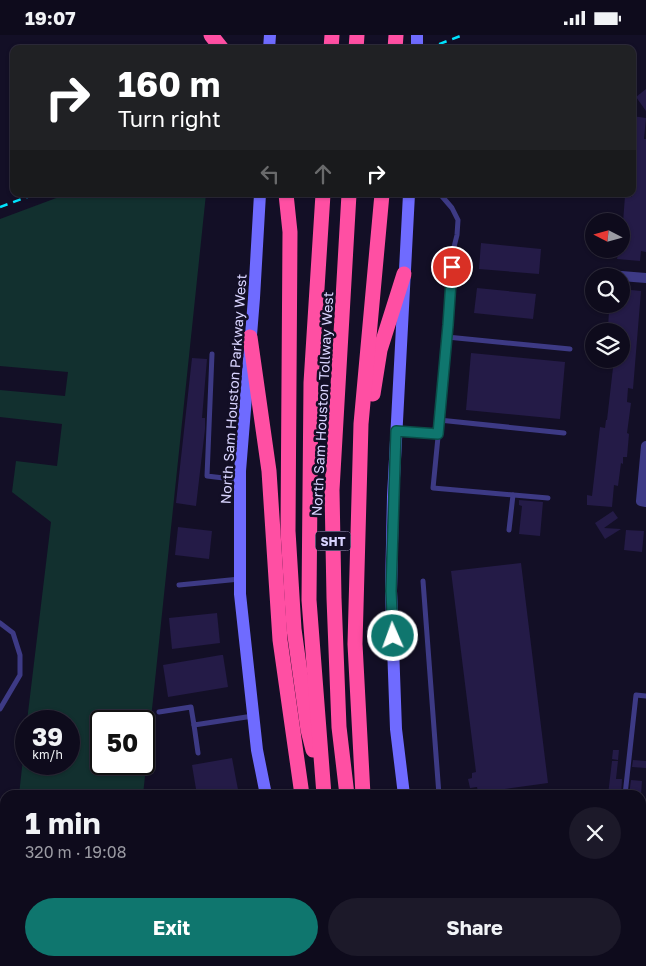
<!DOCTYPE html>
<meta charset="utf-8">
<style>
:root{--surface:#0e0b1c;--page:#1c1929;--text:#f1f3f6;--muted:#9b9ba3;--line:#2e2b3b;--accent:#0f766e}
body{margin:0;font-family:"Golos Text",sans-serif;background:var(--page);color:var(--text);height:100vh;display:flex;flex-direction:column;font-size:19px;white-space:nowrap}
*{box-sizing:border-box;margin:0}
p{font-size:16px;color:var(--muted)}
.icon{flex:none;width:28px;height:28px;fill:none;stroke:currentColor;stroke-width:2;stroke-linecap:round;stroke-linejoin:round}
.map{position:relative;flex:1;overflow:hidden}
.panel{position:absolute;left:0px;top:755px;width:646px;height:176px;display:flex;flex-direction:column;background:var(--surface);border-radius:15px 15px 0 0;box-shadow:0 1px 4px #0004,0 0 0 1px var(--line)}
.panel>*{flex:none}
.hud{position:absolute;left:10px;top:10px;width:626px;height:152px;border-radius:10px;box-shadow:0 1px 4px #0004,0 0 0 1px var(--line);background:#202124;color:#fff;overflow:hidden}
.needle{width:32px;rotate:276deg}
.controls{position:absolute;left:585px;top:178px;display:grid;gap:10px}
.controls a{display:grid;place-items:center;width:45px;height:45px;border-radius:50%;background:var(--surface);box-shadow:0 1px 4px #0004,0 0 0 1px var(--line);font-size:25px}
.speed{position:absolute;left:15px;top:675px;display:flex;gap:10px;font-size:25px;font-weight:700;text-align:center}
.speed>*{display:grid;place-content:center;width:65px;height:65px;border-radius:50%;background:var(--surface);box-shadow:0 1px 4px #0004,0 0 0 1px var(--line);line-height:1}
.speed small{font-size:12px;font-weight:400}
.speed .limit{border:2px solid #111;border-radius:8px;background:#fff;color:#111}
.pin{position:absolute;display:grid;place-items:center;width:42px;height:42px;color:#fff;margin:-21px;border:2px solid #fff;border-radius:50%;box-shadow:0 1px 5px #0007}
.me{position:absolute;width:55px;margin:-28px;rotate:358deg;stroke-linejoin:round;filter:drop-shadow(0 0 4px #0008)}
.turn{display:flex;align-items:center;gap:18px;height:105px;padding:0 25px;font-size:22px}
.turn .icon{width:65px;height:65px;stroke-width:2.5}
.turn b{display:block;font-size:35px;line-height:42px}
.lanes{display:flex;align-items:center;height:48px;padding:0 25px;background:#0003;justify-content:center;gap:25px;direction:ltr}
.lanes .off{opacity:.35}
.round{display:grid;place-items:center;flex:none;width:52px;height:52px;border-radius:26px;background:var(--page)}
.headline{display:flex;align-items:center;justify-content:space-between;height:85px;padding:0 25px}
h1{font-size:30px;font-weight:700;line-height:38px}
.primary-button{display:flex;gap:10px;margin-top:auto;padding:10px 25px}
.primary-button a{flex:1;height:58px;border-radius:30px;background:var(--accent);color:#fff;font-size:20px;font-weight:700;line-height:58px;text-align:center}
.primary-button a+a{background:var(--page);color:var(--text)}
.status{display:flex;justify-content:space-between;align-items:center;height:35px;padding:0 25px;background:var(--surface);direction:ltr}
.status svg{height:14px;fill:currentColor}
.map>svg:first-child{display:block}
.green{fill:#12302f;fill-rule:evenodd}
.building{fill:#241b47}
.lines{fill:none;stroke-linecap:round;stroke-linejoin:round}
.lane{stroke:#3d3a85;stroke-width:5}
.street{stroke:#3d3a85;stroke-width:10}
.secondary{stroke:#6f6bff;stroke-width:12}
.highway{stroke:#ff4fa3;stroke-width:15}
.rail{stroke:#00e5ff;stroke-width:2.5;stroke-dasharray:8 6;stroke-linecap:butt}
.route-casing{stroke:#0a4d48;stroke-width:12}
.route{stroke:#0f766e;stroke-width:9}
.labels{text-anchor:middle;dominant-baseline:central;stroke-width:5;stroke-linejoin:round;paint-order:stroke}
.shield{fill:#130f26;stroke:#9e99be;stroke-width:1}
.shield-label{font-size:12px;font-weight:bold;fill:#d9d4ff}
.street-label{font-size:14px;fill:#d9d4ff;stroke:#130f26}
</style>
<div class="status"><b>19:07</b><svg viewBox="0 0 49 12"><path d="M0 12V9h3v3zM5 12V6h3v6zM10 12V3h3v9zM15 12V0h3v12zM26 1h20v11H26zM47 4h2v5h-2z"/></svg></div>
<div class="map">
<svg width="646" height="931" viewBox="0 0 646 931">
<rect width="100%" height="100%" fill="#130f26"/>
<g class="green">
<path d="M67,159H206L143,760H19L26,696V729H69V686H27L51,487L12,457L16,426L57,431L62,389L0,382V355L65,361L68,337L0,331V184ZM101,686H144V729H101Z"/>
<path d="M5,879V926H125V931H0Z"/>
</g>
<g class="building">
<path d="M646,54V76L636,62Z"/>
<path d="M632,81L646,83L644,104H646V217L641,216L640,226L617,224L619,214H621L625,161L632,162Z"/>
<path d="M481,208L541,214L539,239L479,234Z"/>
<path d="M477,253L536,259L533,284L474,278Z"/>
<path d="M621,254L641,256L633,354L628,353L627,367L631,368L627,398L629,399L627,422H623V429L621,428L618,451L614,450L612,472L587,470V460L592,461L600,392L605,393L606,385H607L614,324H621V294L608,293L609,276H611L612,269H621Z"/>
<path d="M471,318L565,327L560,384L466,375Z"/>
<path d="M192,323L207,324L202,383H205V394L196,471L176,468Z"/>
<path d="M519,465L543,467L540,501L519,499L522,471L519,470Z"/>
<path d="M613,476L618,483L604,493L621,494L605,504L595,488Z"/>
<path d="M178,492L212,496L209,524L175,520Z"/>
<path d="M626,495L644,496L642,517L624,515Z"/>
<path d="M521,528L548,748L498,755V759L489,760L488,756L478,757L477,752L470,753L468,744L472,743V738L476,737L451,536Z"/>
<path d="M217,578L220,608L172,614L169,583Z"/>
<path d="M221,620H223L228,652L168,662L163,630Z"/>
<path d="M613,715H619L618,725L612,724Z"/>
<path d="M232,723L239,760H197L192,730Z"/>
<path d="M633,725L646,726V733L632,732Z"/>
<path d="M612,726H618L616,744H622L621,760H608Z"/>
<path d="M631,745L642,746L641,760H629Z"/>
</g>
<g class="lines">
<g class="lane">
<path d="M440,159L452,173L458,185L457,200L453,216L449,290L433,453L548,463"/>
<path d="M447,302L570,314"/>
<path d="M212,319L207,441L240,445"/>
<path d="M439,385L564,398"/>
<path d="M397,396L438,399"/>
<path d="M509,495L513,460"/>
<path d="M423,546L439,760"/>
<path d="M179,550L240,544"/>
<path d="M0,588L13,598L20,620V640L0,674"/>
<path d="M159,677L191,672L194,690L253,681"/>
<path d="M194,690L198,718"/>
<path d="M625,760L636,660L646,661"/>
<path d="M641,831L646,845"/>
<path d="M205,926L207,931"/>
<path d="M231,926L233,931"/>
<path d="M134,931L136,926"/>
</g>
<g class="street">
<path d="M609,240L646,243"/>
<path d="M646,411L641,466L646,467"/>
</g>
<g class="secondary">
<path d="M269,14L270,0"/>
<path d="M417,14V0"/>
<path d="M260,159L254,263L240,436V559L257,715L266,760"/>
<path d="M404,760L396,694L391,556L393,462L409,159"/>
<path d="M641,902L646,900"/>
<path d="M296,926V931"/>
<path d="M428,927L432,931"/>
<path d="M559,931L573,926"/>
<path d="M624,931L638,926"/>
</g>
<g class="highway">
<path d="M211,0L222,14"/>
<path d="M331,14L332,0"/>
<path d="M356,14L357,0"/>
<path d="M395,14L396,0"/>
<path d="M286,159L290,197L288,496L294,594L308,695L313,715"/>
<path d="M323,159L311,348L309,565L324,760"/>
<path d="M250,302L269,436L280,605L302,760"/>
<path d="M373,359L380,315L404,239"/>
<path d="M347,760L339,692L334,563L332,455L349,159"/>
<path d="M363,760L355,609L361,389L382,159"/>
<path d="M334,926L335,931"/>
<path d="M352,926L353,931"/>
<path d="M374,926L375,931"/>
<path d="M386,926L387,931"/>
</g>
<g class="rail">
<path d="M426,14L463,0"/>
<path d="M0,172L35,159"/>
</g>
</g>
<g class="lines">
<defs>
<path id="route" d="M393,601L391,556L396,396L438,399L448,290L452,232"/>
</defs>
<use href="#route" class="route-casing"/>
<use href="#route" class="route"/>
</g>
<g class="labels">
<rect class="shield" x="315.5" y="496.5" width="35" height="19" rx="4"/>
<g class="shield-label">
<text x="333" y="506">SHT</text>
</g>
<g class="street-label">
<text transform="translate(233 354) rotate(-86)">North Sam Houston Parkway West</text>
<text transform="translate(322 369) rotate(-87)">North Sam Houston Tollway West</text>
</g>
</g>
</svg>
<div class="controls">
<a><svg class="needle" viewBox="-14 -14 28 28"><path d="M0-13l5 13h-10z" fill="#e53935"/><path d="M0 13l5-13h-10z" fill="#9b9ba3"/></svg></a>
<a><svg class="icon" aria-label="search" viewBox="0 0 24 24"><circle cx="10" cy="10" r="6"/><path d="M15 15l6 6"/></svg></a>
<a><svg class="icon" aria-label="layers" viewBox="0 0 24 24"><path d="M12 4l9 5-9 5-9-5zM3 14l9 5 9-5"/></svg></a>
</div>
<div class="speed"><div>39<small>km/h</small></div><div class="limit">50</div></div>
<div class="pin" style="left:452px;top:232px;background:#d93025"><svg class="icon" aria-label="arrive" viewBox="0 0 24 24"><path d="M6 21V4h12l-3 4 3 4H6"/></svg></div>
<svg class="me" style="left:393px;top:601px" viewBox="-20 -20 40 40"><circle r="17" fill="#0f766e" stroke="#fff" stroke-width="3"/><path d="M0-11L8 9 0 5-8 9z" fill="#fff"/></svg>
<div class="hud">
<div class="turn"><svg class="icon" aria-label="right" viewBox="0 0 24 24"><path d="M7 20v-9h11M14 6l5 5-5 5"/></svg><div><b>160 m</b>Turn right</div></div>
<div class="lanes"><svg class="icon off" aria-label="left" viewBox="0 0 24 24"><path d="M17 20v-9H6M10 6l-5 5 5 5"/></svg><svg class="icon off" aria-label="ahead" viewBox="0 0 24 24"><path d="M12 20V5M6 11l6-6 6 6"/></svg><svg class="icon" aria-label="right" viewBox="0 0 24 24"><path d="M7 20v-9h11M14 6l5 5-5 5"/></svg></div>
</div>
<section class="panel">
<div class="headline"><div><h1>1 min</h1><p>320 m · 19:08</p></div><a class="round"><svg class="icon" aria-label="close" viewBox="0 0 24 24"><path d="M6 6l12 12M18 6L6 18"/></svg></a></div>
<div class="primary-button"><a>Exit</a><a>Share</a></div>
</section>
</div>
